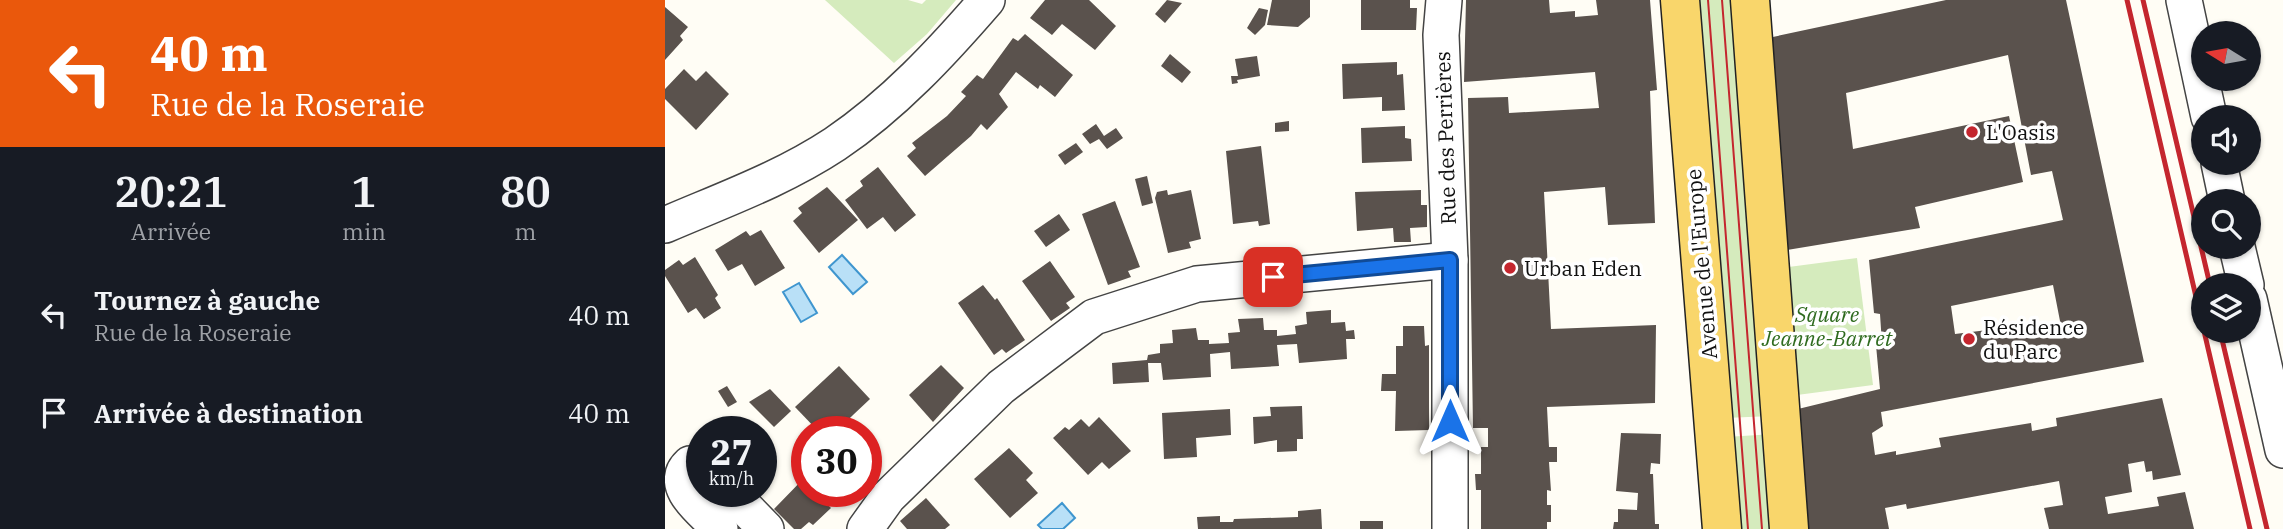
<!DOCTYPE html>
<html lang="fr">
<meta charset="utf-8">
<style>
:root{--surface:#171b24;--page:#242831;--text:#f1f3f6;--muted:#9ea1a6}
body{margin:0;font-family:"IBM Plex Serif",serif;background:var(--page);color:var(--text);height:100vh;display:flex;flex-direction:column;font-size:26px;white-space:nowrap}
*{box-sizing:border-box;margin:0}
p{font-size:23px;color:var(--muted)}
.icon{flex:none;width:38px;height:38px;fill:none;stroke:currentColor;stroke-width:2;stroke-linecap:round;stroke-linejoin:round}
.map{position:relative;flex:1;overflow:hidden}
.sheet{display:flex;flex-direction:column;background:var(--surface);width:665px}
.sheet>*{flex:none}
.banner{background:#ea580c;color:#fff;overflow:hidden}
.needle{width:46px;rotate:281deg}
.tools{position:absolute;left:1526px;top:21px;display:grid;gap:14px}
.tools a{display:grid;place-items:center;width:70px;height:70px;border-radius:50%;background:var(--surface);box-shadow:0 2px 5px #0004;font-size:35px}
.speed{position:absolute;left:21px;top:416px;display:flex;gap:14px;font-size:35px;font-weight:700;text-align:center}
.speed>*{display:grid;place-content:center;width:91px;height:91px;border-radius:50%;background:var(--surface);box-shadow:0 2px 5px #0004;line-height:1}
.speed small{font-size:18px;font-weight:400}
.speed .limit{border:10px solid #d22;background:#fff;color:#111}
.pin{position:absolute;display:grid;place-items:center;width:60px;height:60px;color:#fff;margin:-30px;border-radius:14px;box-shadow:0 4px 10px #0006}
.me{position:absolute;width:77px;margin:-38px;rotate:0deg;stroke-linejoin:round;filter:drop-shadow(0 0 5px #0008)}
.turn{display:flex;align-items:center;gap:24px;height:147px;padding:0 35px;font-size:32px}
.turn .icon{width:91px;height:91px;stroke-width:2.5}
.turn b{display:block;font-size:49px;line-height:60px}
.eta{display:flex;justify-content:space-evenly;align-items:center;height:119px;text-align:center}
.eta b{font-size:42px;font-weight:600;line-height:49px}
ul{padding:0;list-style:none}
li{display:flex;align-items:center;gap:21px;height:98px;padding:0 35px}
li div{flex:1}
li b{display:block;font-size:26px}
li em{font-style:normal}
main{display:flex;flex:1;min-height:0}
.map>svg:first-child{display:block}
.green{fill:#d5ebbd}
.water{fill:#b9e0f7;stroke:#3f96cf;stroke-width:2}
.building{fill:#5a524d;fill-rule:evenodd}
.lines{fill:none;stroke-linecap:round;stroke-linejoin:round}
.minor-casing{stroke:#444;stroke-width:38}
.major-casing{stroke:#222;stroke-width:41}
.minor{stroke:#fff;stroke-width:35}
.major{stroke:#f9d66b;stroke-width:38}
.tram{stroke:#c4262e;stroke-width:2}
.rail{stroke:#c4262e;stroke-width:5}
.route-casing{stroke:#114b97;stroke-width:18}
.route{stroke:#1a73e8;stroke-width:12}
.poi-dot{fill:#c4262e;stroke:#fff;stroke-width:2.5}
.labels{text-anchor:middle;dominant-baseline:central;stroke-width:7;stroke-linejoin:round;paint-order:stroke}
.poi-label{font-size:21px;fill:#111;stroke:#fff;text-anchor:start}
.street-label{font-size:21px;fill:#111;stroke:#fff}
.park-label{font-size:21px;font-style:italic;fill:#2f6b1f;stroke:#fff}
</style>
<main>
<section class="sheet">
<div class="banner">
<div class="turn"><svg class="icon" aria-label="left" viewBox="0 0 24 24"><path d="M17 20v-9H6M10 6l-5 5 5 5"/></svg><div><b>40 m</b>Rue de la Roseraie</div></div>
</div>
<div class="eta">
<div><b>20:21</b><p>Arrivée</p></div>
<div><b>1</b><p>min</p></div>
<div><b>80</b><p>m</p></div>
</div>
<ul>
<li><svg class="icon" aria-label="left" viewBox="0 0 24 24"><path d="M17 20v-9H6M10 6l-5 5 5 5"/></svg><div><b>Tournez à gauche</b><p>Rue de la Roseraie</p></div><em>40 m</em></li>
<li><svg class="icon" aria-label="arrive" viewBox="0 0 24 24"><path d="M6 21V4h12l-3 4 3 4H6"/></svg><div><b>Arrivée à destination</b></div><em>40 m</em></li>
</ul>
</section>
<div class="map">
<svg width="1618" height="529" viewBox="0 0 1618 529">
<rect width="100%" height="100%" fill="#fffdf5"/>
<g class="green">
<path d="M160,0H243L257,4L261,0H291L262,34L229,63Z"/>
<path d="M1027,0H1076L1107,416L1060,418Z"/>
<path d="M1192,258L1208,385L1132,395L1116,268Z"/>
<path d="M1109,434L1117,529H1068L1061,437Z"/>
</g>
<g class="water">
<path d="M177,255L202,282L188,294L164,267Z"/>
<path d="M134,283L152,313L136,322L118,292Z"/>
<path d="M397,503L410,518L398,529H377L373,525Z"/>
</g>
<g class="building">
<path d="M380,0H424L451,26L430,50L397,24L387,35L365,18Z"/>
<path d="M502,0L517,3L500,23L490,14Z"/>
<path d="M607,0H645V17L633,27L602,25Z"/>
<path d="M696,0H745V8H752L751,30H696Z"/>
<path d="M801,0H884L885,13L910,11V17L933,15L931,0H985L992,90L985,91L990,223L943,225L940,187L879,192L886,329L991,325L990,403L882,407L884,447H892V462H884L886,491L882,490V505H886V522H882V529H816V490H811L810,474H816V447H823V428H808L803,98L843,97L844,113L934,108L930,72L799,82Z"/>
<path d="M1281,0H1401L1479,362L1216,412L1218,426L1207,433L1210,455L1231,451V455L1276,447L1274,438L1366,423L1367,431L1392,426L1391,418L1497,398L1516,475L1488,480L1487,471L1481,472L1479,461L1463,464L1467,492L1440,497L1443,514L1494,506L1492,497L1520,492L1529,529H1384L1379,508L1398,505L1394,481L1242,509L1241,504L1220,508L1224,529H1140L1133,409L1215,389L1211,345L1217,344L1215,314L1209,313L1204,260L1398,220L1387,171L1366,175L1343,55L1181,93L1188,149L1344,116L1358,182L1250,207L1255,228L1116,251L1103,38ZM1388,285L1395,321L1290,334L1286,306Z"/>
<path d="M0,7L23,27L15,36L18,40L0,60Z"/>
<path d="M594,8L603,10L600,25L590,35L582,28Z"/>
<path d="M360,34L408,75L390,97L375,85L373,89L351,72L334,94L343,107L322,130L316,124L306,136L260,176L242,156L251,148L247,143L282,116L301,96L296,92L312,75L318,79L348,38L353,41Z"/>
<path d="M505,54L526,72L517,83L496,66Z"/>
<path d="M592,56L595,76L572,80L573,83L567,84L566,76H573L570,59Z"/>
<path d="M732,62V75L738,74L740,110L717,111V97L678,99L677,64Z"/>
<path d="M19,69L31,81L41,71L64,94L31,130L0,99V89Z"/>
<path d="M624,121V131L610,132V123Z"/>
<path d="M431,124L439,136L451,128L458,138L442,149L434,139L425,144L417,134Z"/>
<path d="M740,126V138L746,139L747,161L697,163L696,128Z"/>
<path d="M411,143L418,152L400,165L393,155Z"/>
<path d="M596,146L605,224L594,226L593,221L568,224L561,151Z"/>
<path d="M213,167L251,215L230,232L218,217L202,229L180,200L198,186L195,181Z"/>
<path d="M482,176L488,203L477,206L470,179Z"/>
<path d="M162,187L193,220L154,253L128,221L137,213L133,208Z"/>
<path d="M502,190L503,195L526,190L536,239L524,242L526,248L503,253L490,198L492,192Z"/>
<path d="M756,190V205H762V227L745,228L746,242H729L728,228L692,231L690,192Z"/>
<path d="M450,201L475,267L463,271L466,277L443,285L417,214Z"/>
<path d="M394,214L405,230L381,247L369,231Z"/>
<path d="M96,230L120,268L90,286L77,264L63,271L50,250L81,231L85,236Z"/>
<path d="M30,257L53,295L50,298L56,308L39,319L31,308L23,313L0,276V270L14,260L18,265Z"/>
<path d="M385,261L410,297L401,303L405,308L386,321L357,281Z"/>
<path d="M318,285L330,300L332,298L360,340L341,353L337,349L329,355L293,303Z"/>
<path d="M666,310V323L680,322L681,331L689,330L690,339H681L682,359L634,363L632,344L612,345L614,366L566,369L565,352L545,354L546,377L498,380L496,363H483L484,382L448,384L447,363L482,360L483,355L495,353V344L508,343L507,330L531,328L533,340H544V344L564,343L563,333L575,332L573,319L598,318L599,330H612V336L631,334L630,326L642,324L641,312Z"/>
<path d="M738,326H759L760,346L764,345V430L730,431L731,391H716L717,374H731V346H738Z"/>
<path d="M276,365L299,388L268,422L244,395Z"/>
<path d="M174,366L205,399L170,432H154L130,407Z"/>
<path d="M62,386L72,402L63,407L53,391Z"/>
<path d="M105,389L126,411L109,427L84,402Z"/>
<path d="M637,406L638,439H632V451L612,452V440L589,444L588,417L606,416L605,407Z"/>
<path d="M565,409L566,435L531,438L532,457L499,459L497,413Z"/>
<path d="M434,417L466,451L444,469L437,462L423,475L388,438L400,427L404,430L416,419L424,427Z"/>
<path d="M956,433L996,434L995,464L986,463L985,474H988L990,524H994V529H948L949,522H953V509L972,510L973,493L951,491Z"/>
<path d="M344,448L368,473L361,480L373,493L345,518L309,479Z"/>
<path d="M142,475V492H169L172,495L162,504L166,508L148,525L144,522L136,529H129L109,509Z"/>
<path d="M261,498L285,525L280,529H242L235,521Z"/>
<path d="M656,509L657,529H533L532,517L555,516V522H568L569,519L633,517V511Z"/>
<rect x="695" y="521" width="23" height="8"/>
</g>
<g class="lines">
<defs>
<g id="minor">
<path d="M779,0L776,35L785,260V529"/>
<path d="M1519,0L1544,117"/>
<path d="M1554,163L1562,201"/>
<path d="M0,225C58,200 117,179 170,144C228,105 277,52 322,0"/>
<path d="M1572,247L1581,285"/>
<path d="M1584,299L1618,450"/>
<path d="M37,465L25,464C1,486 40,513 55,529"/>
<path d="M65,492L101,529"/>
<path d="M200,529L223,497L336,387L429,317L532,284L785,260"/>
</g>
<g id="major">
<path d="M1015,0L1057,529"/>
<path d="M1085,0L1124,529"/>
</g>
</defs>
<use href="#minor" class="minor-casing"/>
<use href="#major" class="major-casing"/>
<use href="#minor" class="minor"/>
<use href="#major" class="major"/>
<g class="tram">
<path d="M1043,0L1083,529"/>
<path d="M1057,0L1097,529"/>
</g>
<g class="rail">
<path d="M1462,0L1538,327"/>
<path d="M1478,0L1545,285"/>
<path d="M1539,331L1585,529"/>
<path d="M1555,331L1602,529"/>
</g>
</g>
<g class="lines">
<defs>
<path id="route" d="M608,277L785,260V421"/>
</defs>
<use href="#route" class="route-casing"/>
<use href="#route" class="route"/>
</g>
<g class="poi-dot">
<circle cx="1307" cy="132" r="7"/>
<circle cx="845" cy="268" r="7"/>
<circle cx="1304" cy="339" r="7"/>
</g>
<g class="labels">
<g class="poi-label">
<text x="1321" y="132">L'Oasis</text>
<text x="859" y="268">Urban Eden</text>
<text x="1318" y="327">Résidence<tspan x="1318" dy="24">du Parc</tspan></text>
</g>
<g class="street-label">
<text transform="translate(780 138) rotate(-92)">Rue des Perrières</text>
<text transform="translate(1036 264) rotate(-95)">Avenue de l'Europe</text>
</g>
<g class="park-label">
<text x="1162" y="314">Square<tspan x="1162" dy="24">Jeanne-Barret</tspan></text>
</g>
</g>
</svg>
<div class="tools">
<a><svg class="needle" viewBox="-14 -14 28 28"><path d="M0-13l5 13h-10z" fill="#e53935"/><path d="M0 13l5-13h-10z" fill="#9ea1a6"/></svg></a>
<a><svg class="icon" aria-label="sound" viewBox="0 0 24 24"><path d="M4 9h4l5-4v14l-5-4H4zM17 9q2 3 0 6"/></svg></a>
<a><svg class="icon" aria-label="search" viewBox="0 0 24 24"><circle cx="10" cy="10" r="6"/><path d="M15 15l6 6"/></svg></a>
<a><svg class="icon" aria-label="layers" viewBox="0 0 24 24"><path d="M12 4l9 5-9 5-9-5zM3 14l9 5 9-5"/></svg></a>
</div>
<div class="speed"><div>27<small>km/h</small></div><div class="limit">30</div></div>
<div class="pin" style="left:608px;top:277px;background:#d93025"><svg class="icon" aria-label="arrive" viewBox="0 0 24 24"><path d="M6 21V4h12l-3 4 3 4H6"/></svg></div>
<svg class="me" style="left:785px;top:421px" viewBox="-20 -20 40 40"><path d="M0-17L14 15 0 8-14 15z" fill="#1a73e8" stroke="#fff" stroke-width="4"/></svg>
</div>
</main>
